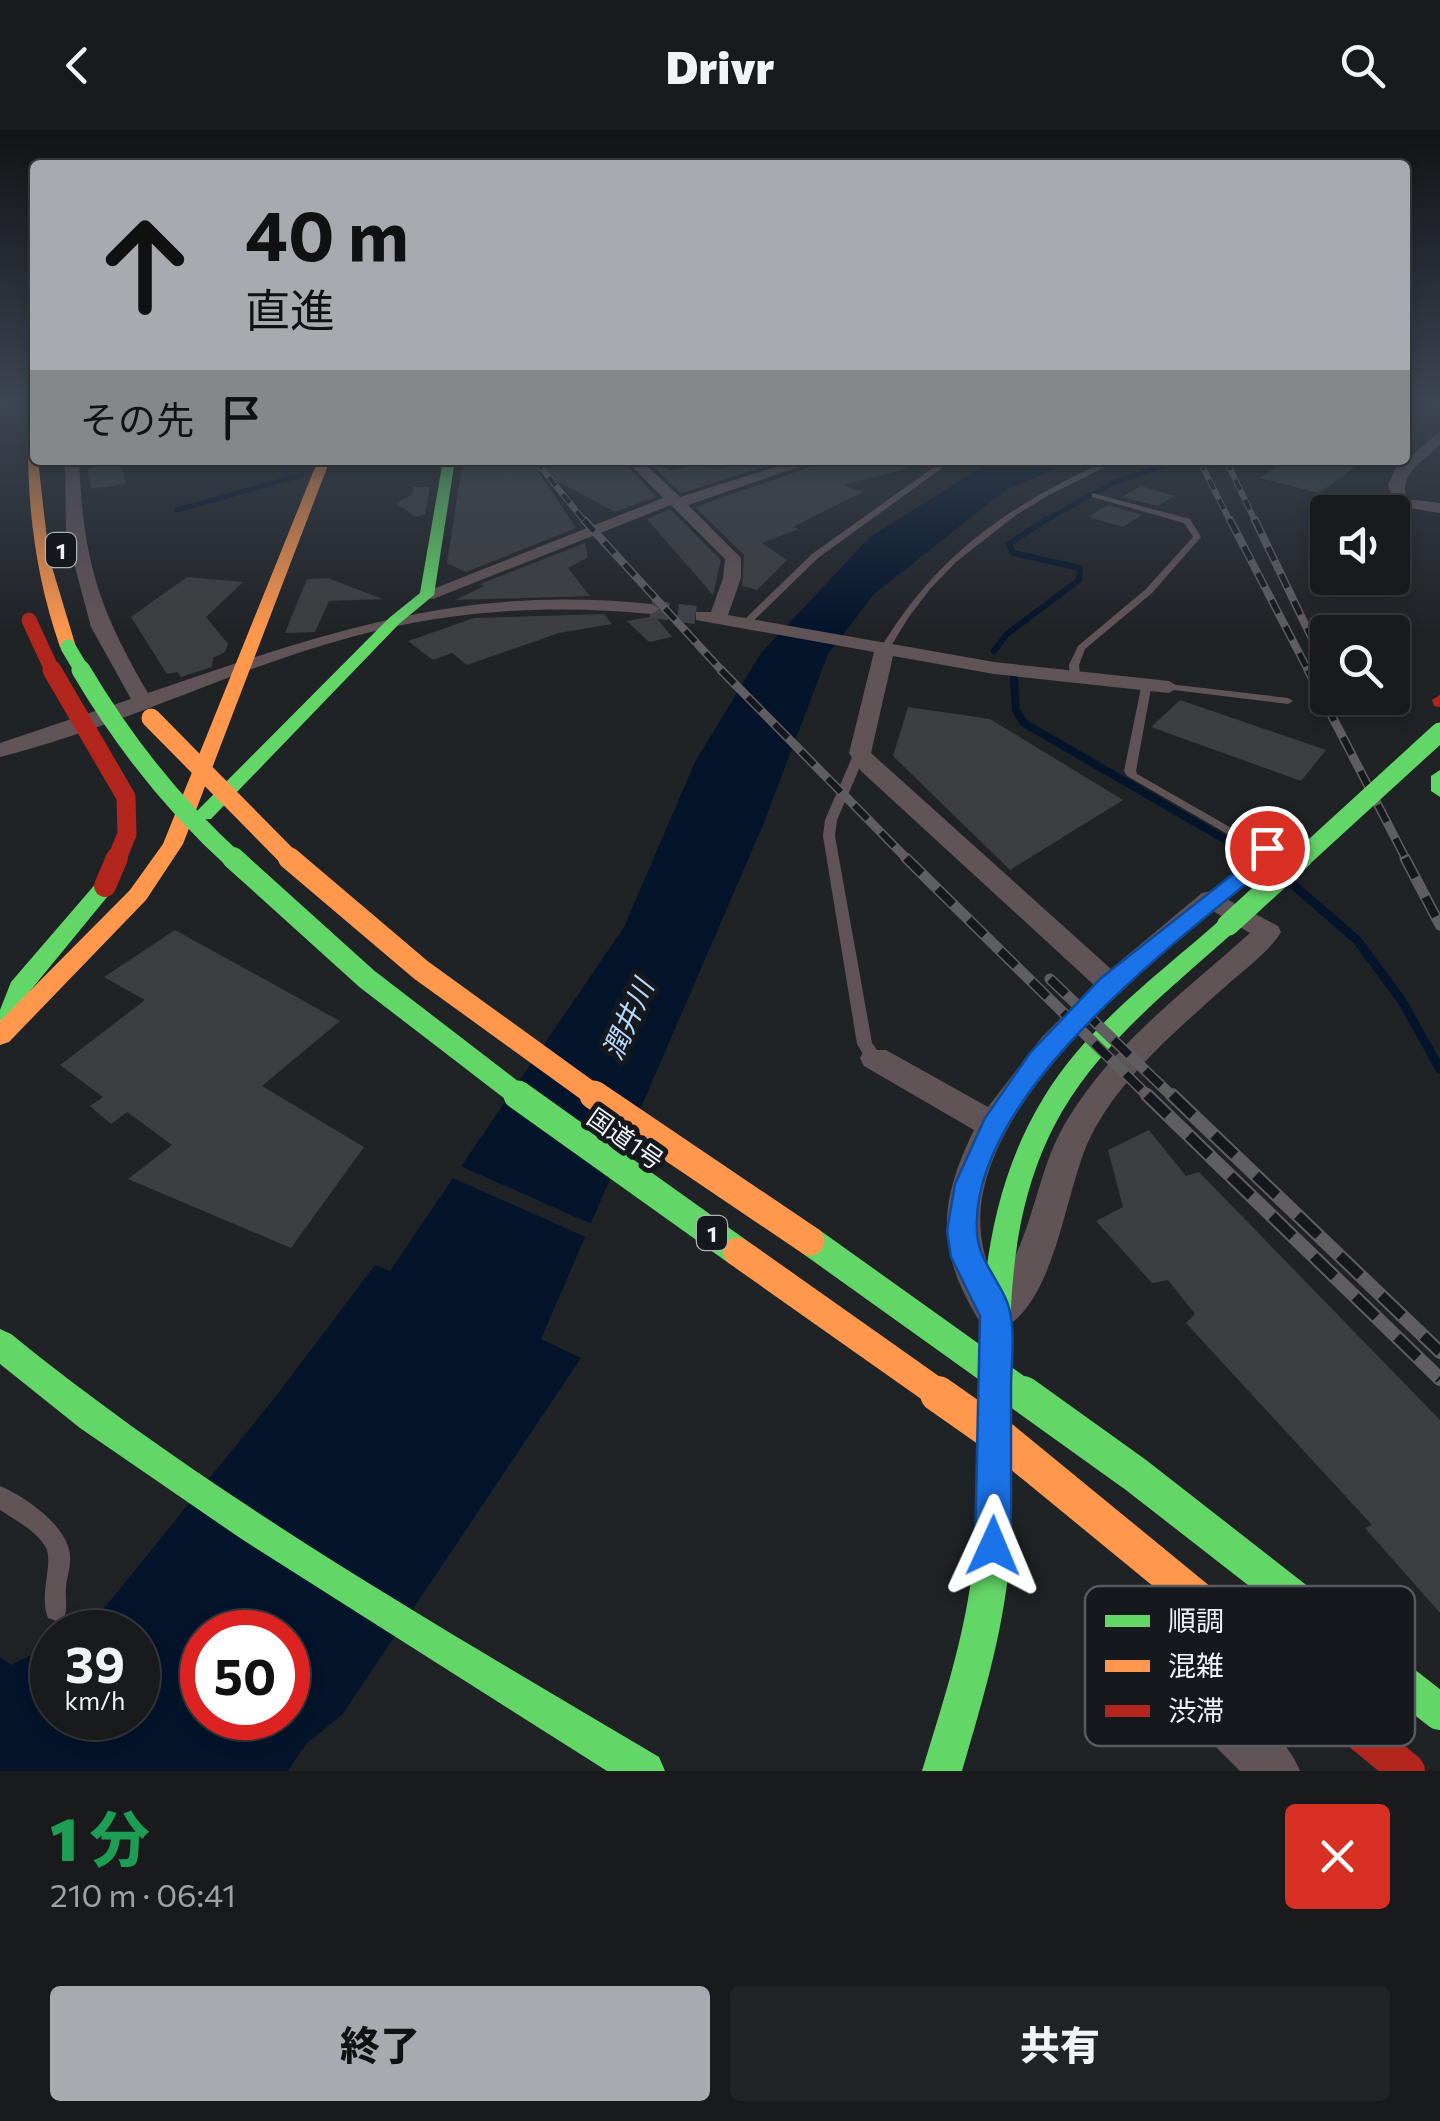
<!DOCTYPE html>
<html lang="ja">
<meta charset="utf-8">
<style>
:root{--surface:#181a1c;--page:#212325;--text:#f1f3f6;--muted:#9fa1a3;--line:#36383b;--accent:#a7aaae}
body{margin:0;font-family:Commissioner,"Noto Sans JP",sans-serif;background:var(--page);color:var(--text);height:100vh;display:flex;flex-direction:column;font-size:38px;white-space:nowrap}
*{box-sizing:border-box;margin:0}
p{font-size:32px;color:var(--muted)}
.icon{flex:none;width:55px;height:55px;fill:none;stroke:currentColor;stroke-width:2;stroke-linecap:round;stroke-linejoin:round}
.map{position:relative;height:1641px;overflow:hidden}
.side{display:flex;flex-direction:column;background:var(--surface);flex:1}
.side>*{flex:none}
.guide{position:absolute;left:30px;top:30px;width:1380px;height:305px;border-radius:10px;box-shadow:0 5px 15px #0003,0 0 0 2px var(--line);background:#a7aaae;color:#111;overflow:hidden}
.buttons{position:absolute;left:1310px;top:365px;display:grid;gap:20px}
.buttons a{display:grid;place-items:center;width:100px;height:100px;border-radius:10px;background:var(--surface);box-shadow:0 5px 15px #0003,0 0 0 2px var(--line);font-size:50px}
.speed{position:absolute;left:30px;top:1480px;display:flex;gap:20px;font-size:50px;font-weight:700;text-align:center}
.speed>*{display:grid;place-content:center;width:130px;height:130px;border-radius:50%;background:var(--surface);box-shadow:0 5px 15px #0003,0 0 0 2px var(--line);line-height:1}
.speed small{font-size:25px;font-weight:400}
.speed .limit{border:15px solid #d22;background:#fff;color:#111}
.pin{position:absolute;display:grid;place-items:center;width:85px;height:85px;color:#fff;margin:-42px;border:5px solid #fff;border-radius:50%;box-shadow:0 2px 10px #0007}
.me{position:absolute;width:110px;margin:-55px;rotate:1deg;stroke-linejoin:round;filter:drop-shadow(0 0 8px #0008)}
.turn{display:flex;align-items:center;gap:35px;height:210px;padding:0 50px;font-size:45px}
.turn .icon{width:130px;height:130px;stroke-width:2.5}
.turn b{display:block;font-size:70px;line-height:85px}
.then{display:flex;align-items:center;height:95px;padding:0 50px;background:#0003;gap:20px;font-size:38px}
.round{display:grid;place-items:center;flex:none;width:105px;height:105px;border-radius:10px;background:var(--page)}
.overview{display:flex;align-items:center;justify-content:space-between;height:170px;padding:0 50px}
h1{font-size:60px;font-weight:800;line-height:75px;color:#1e9e55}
.action{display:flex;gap:20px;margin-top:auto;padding:20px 50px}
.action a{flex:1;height:115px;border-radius:10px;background:var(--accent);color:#111;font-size:40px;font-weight:800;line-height:115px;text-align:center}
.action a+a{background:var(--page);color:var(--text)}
header{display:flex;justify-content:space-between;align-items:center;height:130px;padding:0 50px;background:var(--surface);font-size:45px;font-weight:800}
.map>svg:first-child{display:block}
.water{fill:#03142b;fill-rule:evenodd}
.pier{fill:#202326}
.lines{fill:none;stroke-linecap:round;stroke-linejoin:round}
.stream-far3{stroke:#03142b;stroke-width:5}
.stream-far2{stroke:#03142b;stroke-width:6}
.stream-far1{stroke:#03142b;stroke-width:8}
.stream{stroke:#03142b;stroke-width:9}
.building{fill:#3c3e40}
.street-tunnel{stroke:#3f4245;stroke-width:18;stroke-dasharray:18 9;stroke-linecap:butt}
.lane{fill:#615456;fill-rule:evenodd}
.street{fill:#615456;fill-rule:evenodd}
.fast{fill:#63d668;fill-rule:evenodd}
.slow{fill:#ff974d;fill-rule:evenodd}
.jam{fill:#b3261e;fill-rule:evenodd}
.rail-far4-casing{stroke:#615e61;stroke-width:6}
.rail-far3-casing{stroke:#615e61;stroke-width:8}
.rail-far2-casing{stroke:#615e61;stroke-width:9}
.rail-far1-casing{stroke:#615e61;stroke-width:11}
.rail-casing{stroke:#615e61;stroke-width:14}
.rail-far4{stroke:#15191e;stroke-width:4;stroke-dasharray:11;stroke-linecap:butt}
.rail-far3{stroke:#15191e;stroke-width:5;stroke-dasharray:15;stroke-linecap:butt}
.rail-far2{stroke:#15191e;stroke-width:6;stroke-dasharray:19;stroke-linecap:butt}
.rail-far1{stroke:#15191e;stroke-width:8;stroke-dasharray:22;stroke-linecap:butt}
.rail{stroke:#15191e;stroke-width:10;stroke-dasharray:29;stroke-linecap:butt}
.fast-bridge-far4{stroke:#63d668;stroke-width:15}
.fast-bridge-far3{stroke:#63d668;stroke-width:19}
.fast-bridge-far2{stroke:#63d668;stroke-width:22}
.fast-bridge-far1{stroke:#63d668;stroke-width:29}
.fast-bridge{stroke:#63d668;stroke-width:36}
.slow-bridge-far3{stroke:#ff974d;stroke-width:19}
.slow-bridge-far2{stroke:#ff974d;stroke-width:22}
.slow-bridge-far1{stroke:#ff974d;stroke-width:29}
.slow-bridge{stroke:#ff974d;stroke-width:36}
.jam-bridge-far3{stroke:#b3261e;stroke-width:15}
.jam-bridge-far2{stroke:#b3261e;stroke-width:19}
.jam-bridge-far1{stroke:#b3261e;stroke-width:22}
.jam-bridge{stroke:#b3261e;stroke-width:36}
.route{fill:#1a73e8;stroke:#114b97;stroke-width:2.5}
.labels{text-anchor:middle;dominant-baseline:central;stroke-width:10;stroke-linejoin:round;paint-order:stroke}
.shield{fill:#15191e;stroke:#aeb2b6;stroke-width:2.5}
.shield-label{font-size:22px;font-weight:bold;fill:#f0f3f7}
.street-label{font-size:25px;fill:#f0f3f7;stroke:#15191e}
.water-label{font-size:28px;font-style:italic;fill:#b8d9fc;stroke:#15191e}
.key{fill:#15191e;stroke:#575a5f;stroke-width:2.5}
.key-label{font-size:28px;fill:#f0f3f7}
</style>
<header><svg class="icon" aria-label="back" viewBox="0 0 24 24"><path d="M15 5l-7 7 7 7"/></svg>Drivr<svg class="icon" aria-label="search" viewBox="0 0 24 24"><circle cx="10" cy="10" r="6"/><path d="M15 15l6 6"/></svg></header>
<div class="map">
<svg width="1440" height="1641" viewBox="0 0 1440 1641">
<rect width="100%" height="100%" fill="#202326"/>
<path class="water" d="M1001,330H1077L1006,360L874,464L828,524L763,695L541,1209L581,1228L342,1585L306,1614L288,1641H0V1527L11,1535L52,1515V1588H138V1502H78L89,1497L276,1266L375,1135L390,1141L624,797L695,632L761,523L869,408L975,341ZM202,1502H288V1588H202Z"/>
<path class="pier" d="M456,1034L596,1096L590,1109L448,1046Z"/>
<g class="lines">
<g class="stream-far3">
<path d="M338,333L347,330"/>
<path d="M177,380L302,345"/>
<path d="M1041,393L1112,353L1182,330"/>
</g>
<path class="stream-far2" d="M994,521L1007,504L1079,450L1080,438L1013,423L1009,414L1045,390"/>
<path class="stream-far1" d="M1014,548L1016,580L1024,593L1262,731"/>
<g class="stream">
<path d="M1258,728L1266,733"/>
<path d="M1290,752L1357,810L1402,871L1440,939"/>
</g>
</g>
<g class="building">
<path d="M111,330H120L126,354L91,359L88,339Z"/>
<path d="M463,330H622L656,367L615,382L538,341L576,398L466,442L447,433Z"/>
<path d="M646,330H667L668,341L699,335L717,339L754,330L776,333L681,363Z"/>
<path d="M830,330H909L910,338L843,355L863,362L793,397L799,399L762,413L787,430L757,460L742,456L744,425L695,377Z"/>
<path d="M1287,330H1365L1319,363L1260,348Z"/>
<path d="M1141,356L1175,366L1157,376L1122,367Z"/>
<path d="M413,357H430L425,384L416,387L396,373L412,365Z"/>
<path d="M1108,375L1142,385L1123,397L1088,387Z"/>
<path d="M670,379L721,430L713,465L647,389Z"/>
<path d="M585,413L588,427L568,438L590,466L455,470L484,456L480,454Z"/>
<path d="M187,447L243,452L206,487L228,514L225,522L213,528L212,537L181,547L177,542L167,544L131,487Z"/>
<path d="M328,448L383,469L329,471L315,502L285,503L307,449Z"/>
<path d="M604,484L612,494L559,503L467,535L452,523L433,530L408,511L474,488Z"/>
<path d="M655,486L672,507L649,512L627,491Z"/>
<path d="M1180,570L1326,620L1301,651L1151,597Z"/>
<path d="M908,577L990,589L1123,670L1010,740L893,626Z"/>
<path d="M175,800L340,891L262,956L364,1017L291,1118L128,1049L172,1015L127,982L111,994L90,976L103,967L60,935L145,870L104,847Z"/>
<path d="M1149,1000L1186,1046L1199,1042L1440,1290V1483L1365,1398L1372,1395L1186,1193L1195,1184L1168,1150L1152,1153L1096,1091L1123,1077L1108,1020Z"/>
</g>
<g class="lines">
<path class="street-tunnel" d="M651,479L702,486"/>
<g class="lane">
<path d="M944,330H953L818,428L749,495H743V491L812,424Z"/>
<path d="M1108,330H1118L1112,333L1165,330L1105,337L1049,365L1016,385L956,432L930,459L908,488L888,521H882L880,519C938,423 1008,376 1108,330Z"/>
<path d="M1092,363L1190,389L1201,407L1152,463L1085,519L1079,535L1080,546L1075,549L1070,546L1069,535L1078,516L1146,459L1193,407L1184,393L1092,367Z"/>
<path d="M1147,550L1152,553L1136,641L1137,644L1277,724L1216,772H1206L1204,769L1262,724L1127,646L1124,641L1142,553Z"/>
<path d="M1169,554L1288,568L1293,571L1288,574L1165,559L1164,557Z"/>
<path d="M860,620L866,623L837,690L835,706L872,913L883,928L880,932C868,936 863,923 857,914L823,706L825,690L854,623Z"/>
<path d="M0,1356C26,1367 68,1396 70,1426C71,1436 67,1447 66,1457C65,1468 68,1478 64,1488L56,1491L48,1488C38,1464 55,1432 45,1416C35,1400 15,1390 0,1380Z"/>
</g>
<g class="street">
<path d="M1440,302V314C1423,333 1398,343 1407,369L1440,373V383L1396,376L1388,355L1395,339Z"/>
<path d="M65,330H79C83,429 98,478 148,563C325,503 459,454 651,474L660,479L651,484C552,474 451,480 355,506C234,538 121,597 0,627V613L131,569L91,497L66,403Z"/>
<path d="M626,330H641L680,367L798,330H819L688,375L741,428V448L728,485L994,532L1169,551L1179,557L1169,563L994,544L893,526L871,623L1111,839L1202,763L1211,761L1278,796L1281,802C1269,822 1245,839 1227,855C1177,900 1120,947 1090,1008C1064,1061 1056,1179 996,1202L983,1197C937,1124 936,1078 974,1000L864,936L860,928L864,920H886L988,977L1042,907L1094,855L861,641L849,623L874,522L696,490V482H711L723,448L725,429L671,375L433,469L418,465L663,368ZM1213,781L1250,803C1182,864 1105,920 1061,1001C1035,1050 1032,1110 998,1155C919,1023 1124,856 1213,781Z"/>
<path d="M1224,1567C1254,1579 1288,1611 1300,1641H1240L1207,1608L1200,1591L1207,1574Z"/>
</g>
<g class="fast">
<path d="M443,330H455L434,465L399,494L211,689H197L194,685L197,681L389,488L420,463Z"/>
<path d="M1440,640V667L1431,661V646Z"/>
<path d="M105,749L112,751L116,756L112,761L30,861L16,902L0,903V880L11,852L98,751Z"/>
<path d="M1228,788L1236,790L1239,795L1236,800C1175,855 1105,909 1063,980C986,1111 1017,1267 1011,1411C1007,1490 984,1566 962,1641H922C945,1566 970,1491 975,1412C986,1259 960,1104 1044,967C1087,896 1159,844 1220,790Z"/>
<path d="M0,1199L11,1204C209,1365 440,1497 659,1627L665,1641H607L240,1408L80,1298L0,1234Z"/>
</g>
<g class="slow">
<path d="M29,272H35V330H38L49,427L76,517L68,522L60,517C32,436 25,357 29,272Z"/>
<path d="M318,330H330L183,714L146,770L9,912L0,915V891L130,760L163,714Z"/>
</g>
<path class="jam" d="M1440,565V577L1434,576L1432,570Z"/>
<defs>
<g id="rail-far4">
<path d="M535,330L586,393"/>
<path d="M1199,330L1231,393"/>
<path d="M1226,330L1256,393"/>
</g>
<g id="rail-far3">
<path d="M584,390L723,542"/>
<path d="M1230,390L1309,542"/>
<path d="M1255,390L1328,542"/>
</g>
<g id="rail-far2">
<path d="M721,540L909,731"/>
<path d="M1308,540L1407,731"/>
</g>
<g id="rail-far1">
<path d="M906,728L1150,968"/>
<path d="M1405,728L1440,795"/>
<path d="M1050,849L1174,968"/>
</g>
<g id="rail">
<path d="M1147,965L1440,1249"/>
<path d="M1172,965L1440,1222"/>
</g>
</defs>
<use href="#rail-far4" class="rail-far4-casing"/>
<use href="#rail-far3" class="rail-far3-casing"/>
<use href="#rail-far2" class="rail-far2-casing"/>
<use href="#rail-far1" class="rail-far1-casing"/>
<use href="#rail" class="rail-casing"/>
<use href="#rail-far4" class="rail-far4"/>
<use href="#rail-far3" class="rail-far3"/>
<use href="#rail-far2" class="rail-far2"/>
<use href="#rail-far1" class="rail-far1"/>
<use href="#rail" class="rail"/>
<path class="fast-bridge-far4" d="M68,517L83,542"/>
<g class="fast-bridge-far3">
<path d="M81,540C123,611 174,676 235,731"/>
<path d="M1299,731L1440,602"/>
</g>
<g class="fast-bridge-far2">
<path d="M233,728L367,849L522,968"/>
<path d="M1228,795L1301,728"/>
</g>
<g class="fast-bridge-far1">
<path d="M518,965L738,1122"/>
<path d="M810,1111L1027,1266"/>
</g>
<path class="fast-bridge" d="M1023,1264L1136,1345L1440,1582"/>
<path class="slow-bridge-far3" d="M151,588L292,731"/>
<path class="slow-bridge-far2" d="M289,728L421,840L598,968"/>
<g class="slow-bridge-far1">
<path d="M594,965L810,1111"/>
<path d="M738,1122L942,1266"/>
</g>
<path class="slow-bridge" d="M938,1264L1002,1309L1263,1523"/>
<path class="jam-bridge-far3" d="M29,490L53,542"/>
<path class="jam-bridge-far2" d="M52,540L126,667L127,704L116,731"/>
<path class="jam-bridge-far1" d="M105,756L117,728"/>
<path class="jam-bridge" d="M1263,1523L1407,1641"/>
</g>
<linearGradient id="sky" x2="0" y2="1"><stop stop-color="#121315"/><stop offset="0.54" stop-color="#3c4552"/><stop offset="1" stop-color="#3c4552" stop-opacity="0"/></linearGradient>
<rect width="1440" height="502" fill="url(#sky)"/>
<path class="route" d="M1267,712L1278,720V728C1181,808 968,964 977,1103C979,1135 1007,1157 1011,1187C1015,1209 1011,1234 1011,1256C1011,1309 1011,1362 1011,1416L1006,1429L993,1434L980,1429L975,1416L980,1186L951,1127L947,1101L955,1054L985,988L1030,923L1101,848L1260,723L1257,718Z"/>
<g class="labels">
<g class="shield">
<rect x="46" y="403" width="30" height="34" rx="8"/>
<rect x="697" y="1086" width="30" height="34" rx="8"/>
</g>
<g class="shield-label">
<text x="61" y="420">1</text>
<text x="712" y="1103">1</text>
</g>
<g class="street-label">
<text transform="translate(626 1008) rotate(35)">国道1号</text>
</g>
<g class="water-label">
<text transform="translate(627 889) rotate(-66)">潤井川</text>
</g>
</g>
<rect x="1085" y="1456" width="330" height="160" rx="15" class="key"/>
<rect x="1105" y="1485" width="45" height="12" fill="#63d668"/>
<rect x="1105" y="1530" width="45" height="12" fill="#ff974d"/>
<rect x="1105" y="1575" width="45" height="12" fill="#b3261e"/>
<g class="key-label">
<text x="1168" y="1501">順調</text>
<text x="1168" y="1546">混雑</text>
<text x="1168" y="1591">渋滞</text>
</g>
</svg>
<div class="buttons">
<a><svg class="icon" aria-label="sound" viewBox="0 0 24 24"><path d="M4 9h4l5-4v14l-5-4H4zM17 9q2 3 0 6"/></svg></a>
<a><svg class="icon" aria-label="search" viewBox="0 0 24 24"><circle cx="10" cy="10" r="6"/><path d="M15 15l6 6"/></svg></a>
</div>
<div class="speed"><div>39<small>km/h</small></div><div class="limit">50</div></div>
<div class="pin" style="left:1267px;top:718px;background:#d93025"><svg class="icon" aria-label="arrive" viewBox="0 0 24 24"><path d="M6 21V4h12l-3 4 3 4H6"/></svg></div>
<svg class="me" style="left:993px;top:1416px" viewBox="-20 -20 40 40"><path d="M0-17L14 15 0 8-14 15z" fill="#1a73e8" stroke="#fff" stroke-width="4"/></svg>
<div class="guide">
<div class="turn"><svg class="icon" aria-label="ahead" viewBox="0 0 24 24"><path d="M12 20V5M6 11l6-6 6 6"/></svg><div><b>40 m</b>直進</div></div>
<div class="then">その先<svg class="icon" aria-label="arrive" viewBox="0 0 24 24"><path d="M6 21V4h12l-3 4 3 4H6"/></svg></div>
</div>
</div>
<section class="side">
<div class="overview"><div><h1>1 分</h1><p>210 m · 06:41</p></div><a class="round" style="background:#d93025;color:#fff"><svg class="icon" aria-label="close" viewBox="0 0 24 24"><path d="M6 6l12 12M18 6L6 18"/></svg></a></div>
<div class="action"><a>終了</a><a>共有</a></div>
</section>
